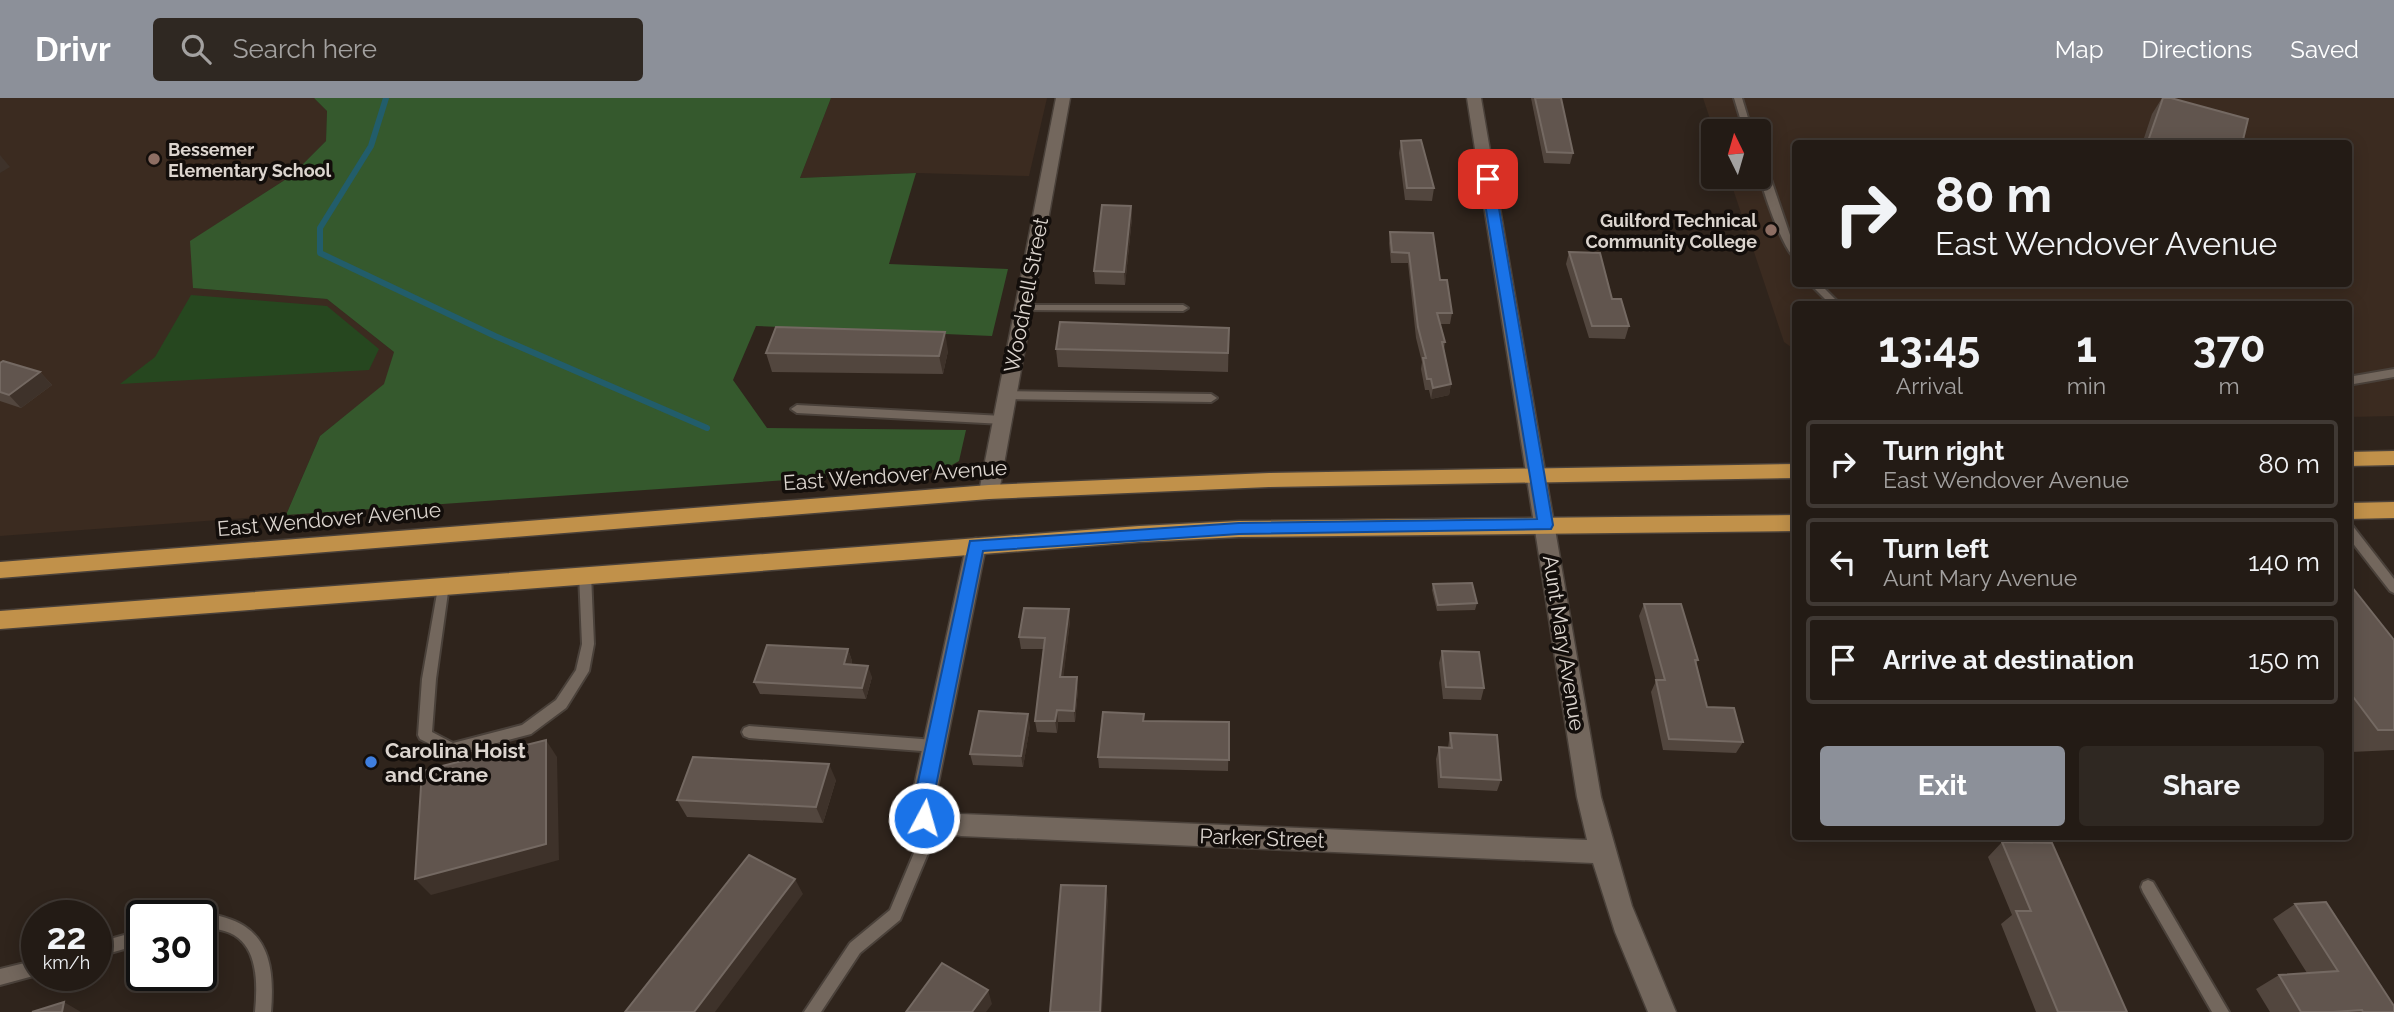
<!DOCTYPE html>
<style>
:root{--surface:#231b15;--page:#2f2822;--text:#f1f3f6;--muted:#a3a1a0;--line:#403934;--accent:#8c9099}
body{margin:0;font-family:Raleway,sans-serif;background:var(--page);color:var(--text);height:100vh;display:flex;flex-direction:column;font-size:26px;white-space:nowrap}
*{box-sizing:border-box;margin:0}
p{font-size:23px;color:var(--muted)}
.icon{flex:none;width:38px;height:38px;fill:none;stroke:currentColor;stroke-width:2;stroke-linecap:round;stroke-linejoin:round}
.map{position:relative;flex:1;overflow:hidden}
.side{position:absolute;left:1792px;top:203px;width:560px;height:539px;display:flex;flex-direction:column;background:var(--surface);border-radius:7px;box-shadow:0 4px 18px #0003,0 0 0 2px var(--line)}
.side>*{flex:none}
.top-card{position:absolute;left:1792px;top:42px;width:560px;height:147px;border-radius:7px;box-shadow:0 4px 18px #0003,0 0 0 2px var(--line);background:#231b15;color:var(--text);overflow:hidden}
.needle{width:46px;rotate:355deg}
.controls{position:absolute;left:1701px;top:21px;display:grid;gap:14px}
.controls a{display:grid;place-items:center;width:70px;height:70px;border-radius:7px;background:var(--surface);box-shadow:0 4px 18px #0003,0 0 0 2px var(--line);font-size:35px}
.speed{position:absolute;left:21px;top:802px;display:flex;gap:14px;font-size:35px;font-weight:700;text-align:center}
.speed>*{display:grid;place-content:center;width:91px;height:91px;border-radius:50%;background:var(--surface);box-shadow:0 4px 18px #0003,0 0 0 2px var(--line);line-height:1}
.speed small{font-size:18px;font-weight:400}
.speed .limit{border:4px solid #111;border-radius:10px;background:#fff;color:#111}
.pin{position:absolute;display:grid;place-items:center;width:60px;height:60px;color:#fff;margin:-30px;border-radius:14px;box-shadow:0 4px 10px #0006}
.me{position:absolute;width:77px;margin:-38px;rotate:6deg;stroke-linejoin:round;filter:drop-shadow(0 0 5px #0008)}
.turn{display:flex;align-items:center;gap:24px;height:147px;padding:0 28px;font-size:32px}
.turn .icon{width:91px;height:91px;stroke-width:2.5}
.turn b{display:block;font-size:49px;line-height:60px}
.eta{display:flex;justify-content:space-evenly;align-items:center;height:119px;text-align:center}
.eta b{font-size:42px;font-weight:700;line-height:49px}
.button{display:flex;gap:14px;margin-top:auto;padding:14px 28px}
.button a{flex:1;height:80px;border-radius:7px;background:var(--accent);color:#fff;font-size:28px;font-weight:700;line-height:80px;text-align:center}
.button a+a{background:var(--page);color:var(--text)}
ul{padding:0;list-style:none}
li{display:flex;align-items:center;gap:21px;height:88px;margin:0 14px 10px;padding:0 14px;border:4px solid var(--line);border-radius:7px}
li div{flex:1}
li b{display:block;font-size:26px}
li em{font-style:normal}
header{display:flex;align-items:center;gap:42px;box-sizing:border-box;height:98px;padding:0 35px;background:var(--accent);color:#fff}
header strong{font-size:33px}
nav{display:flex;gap:38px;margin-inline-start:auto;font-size:24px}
.search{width:490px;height:63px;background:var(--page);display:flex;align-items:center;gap:18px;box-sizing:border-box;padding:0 24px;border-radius:7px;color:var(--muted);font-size:26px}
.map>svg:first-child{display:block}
.built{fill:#3b2b20;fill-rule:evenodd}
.green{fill:#26471f}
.forest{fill:#35592d}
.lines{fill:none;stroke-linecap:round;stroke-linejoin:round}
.stream{stroke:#225d6b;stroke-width:6}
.lane-casing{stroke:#4a413a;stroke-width:4}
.street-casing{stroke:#4a413a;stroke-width:3}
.highway-casing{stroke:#4a413a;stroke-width:3}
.lane{fill:#73675d;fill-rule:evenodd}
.street{fill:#73675d;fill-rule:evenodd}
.highway{fill:#c1914a;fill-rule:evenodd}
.wall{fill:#52463e}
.shaded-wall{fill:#3e322a}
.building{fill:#61554e;stroke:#746962;stroke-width:2}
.route{fill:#1a73e8;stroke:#114b97;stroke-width:2}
.education-dot{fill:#8d6e63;stroke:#130e0b;stroke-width:2.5}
.shop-dot{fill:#3f7fe0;stroke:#130e0b;stroke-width:2.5}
.labels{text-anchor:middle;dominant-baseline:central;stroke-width:7;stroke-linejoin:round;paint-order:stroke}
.far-poi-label{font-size:18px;font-weight:bold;fill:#dcd5cf;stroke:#130e0b;text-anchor:start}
.street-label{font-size:21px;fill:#dcd5cf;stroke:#130e0b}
.poi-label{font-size:21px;font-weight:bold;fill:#dcd5cf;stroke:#130e0b;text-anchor:start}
</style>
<header>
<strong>Drivr</strong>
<div class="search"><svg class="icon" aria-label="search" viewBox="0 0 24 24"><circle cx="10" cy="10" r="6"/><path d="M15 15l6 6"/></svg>Search here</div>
<nav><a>Map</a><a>Directions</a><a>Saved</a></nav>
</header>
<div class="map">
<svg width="2394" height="914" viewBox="0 0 2394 914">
<rect width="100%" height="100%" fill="#2f241c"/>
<g class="built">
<path d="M0,0H314L327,13L326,43L291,78L191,143L194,190L327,201L394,254L385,286L320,338L286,417L0,438Z"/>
<path d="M831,0H1047L1029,78L916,75L800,80Z"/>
<path d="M1703,0H2394V318L2349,319L2348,206H1796L1795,252L1784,244L1729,79H1759V33H1714ZM1796,46H2348V186H1796Z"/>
</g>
<path class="green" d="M191,197L327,208L379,251L369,272L120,286L155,259Z"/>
<path class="forest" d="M314,0H831L800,80L916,75L889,166L1008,171L992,238L756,228L733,282L767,330L966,332L959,363L945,371L286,417L320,338L384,286L394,254L327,201L193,190L190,143L291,78L326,43L327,13Z"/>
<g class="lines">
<path class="stream" d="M386,0L371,48L320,130V155L495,238L707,330"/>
<defs>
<g id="lane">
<path d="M1734,0H1742L1752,33H1744Z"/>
<path d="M1759,58L1764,61L1790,137L1796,148V161C1783,153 1762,91 1759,75C1758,70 1759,63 1759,58Z"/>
<path d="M1810,186H1820L1840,206H1830Z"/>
<path d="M1024,207H1183L1188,210L1183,213L1020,212L1019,210Z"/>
<path d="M2394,271V279L2348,287V279Z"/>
<path d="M1007,293L1211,296L1217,300L1211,304L1007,301L1002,297Z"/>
<path d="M797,307L1003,318L1009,322L1003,326L797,315L791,311Z"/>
<path d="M2348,426L2352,427L2394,481V495L2390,493L2348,439Z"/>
<path d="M585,471L589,473L591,476L594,546L589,573L566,610L531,636L452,657L420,641L418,637L422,581L439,484H447L449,487L436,581L432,634L453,645L522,627L556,602L576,572L582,546L579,476L581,473Z"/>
<path d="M749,628L935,642L940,644L942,648L940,652L935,654L749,640L744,638L742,634L744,630Z"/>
<path d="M935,716L940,717L942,722L900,822L860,855L821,914H804L850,845L890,812L930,717Z"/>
<path d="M2148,782L2153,784L2229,914H2212L2143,794L2141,789L2143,784Z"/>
<path d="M200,817C211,815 221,818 232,822C272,837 274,877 271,914H255C259,873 256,827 201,831Z"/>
<path d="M142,832V846L96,859V845Z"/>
<path d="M37,862V877L0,887V871Z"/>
</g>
<g id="street">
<path d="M1056,0H1070L999,394L996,399L989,401L982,399L979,394Z"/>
<path d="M1467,0H1481L1601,699L1632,808L1676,914H1648L1615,834L1593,765L961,738L915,728L912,720L913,693L966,448L969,442L976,440L983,442L986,448L937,693V711L961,716L1587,742L1577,699Z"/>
</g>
<g id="highway">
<path d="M2394,353V367L2348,368V354Z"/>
<path d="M1796,366V380L1269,389L989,401L0,480V464L989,387L1269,375Z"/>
<path d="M2394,404V420L2348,421V405Z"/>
<path d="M1796,417V433L1239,439L1139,444L0,531V513L1139,428L1239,423Z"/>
</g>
</defs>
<use href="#lane" class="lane-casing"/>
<use href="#street" class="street-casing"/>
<use href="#highway" class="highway-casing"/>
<use href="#lane" class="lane"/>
<use href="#street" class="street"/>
<use href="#highway" class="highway"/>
</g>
<g class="wall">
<path d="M1531,0H1561L1573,55L1570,66L1544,65Z"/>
<path d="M2162,0L2242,46H2142L2152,16Z"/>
<path d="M1401,43L1434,90L1432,103L1405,102L1399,55Z"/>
<path d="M1131,108L1132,120L1125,187L1095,186L1094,173Z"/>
<path d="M1390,134L1440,182L1452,215L1450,226H1440L1445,244L1444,251L1451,286L1449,297L1431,301L1429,292H1425L1421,271L1422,264L1416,240L1408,165H1391L1389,145Z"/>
<path d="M1569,154L1612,201L1629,228L1625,241L1589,240L1566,166Z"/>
<path d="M1229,230L1228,274L1058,269L1056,251Z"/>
<path d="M948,253L943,276L772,274L766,255Z"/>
<path d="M0,265L40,274L52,287L21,310L0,303Z"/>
<path d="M2348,484L2394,542V652L2351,654L2348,651Z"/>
<path d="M1433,486L1477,505L1475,512L1437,513L1432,492Z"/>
<path d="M1644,506L1698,562L1696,566L1707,609L1743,644L1736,655L1663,652L1651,594L1656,583L1639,518Z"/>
<path d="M1070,523L1063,579L1078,591L1075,624H1058L1057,635L1037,634L1035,623L1043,551H1021L1019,539Z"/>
<path d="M848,551L852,563L851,567L872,579L866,601L760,596L754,584Z"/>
<path d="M1442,553L1484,590L1481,602L1443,601L1439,565Z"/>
<path d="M1144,616V623L1229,624L1228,673L1099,670L1098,659Z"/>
<path d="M1030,628L1023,669L973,667L970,656Z"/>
<path d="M1450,635L1501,682L1497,693L1438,690L1436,661L1439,649L1448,650Z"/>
<path d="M836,682L823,725L687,719L677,702Z"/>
<path d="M2002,744L2127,914H2036L2001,826L2012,817L1988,759Z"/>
<path d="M2295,806L2394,914H2270L2256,891L2279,877L2307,875L2273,821Z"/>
</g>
<g class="shaded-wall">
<path d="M0,57L10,69L0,75Z"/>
<path d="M1131,108L1132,120L1125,187L1124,174Z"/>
<path d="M945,234L948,253L943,276L939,258Z"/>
<path d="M40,274L52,287L21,310L9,297Z"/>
<path d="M1451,286L1449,297L1431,301L1433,290Z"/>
<path d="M1069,511L1070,523L1062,591L1060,579Z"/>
<path d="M848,551L852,563L848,578L844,566Z"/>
<path d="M868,568L872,579L866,601L862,590Z"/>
<path d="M1077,579L1078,591L1075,624L1074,613Z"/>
<path d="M1057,612L1058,624L1057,635L1055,623Z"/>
<path d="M1028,616L1030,628L1023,669L1021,658Z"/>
<path d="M546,642L557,659L559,762L431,797L415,781Z"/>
<path d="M829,666L836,682L823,725L816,709Z"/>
<path d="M795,781L803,796L715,914H694Z"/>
<path d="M1106,788L1108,803L1102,914H1100Z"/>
<path d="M988,892L992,906L986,914H972Z"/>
<path d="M64,904L81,914H62Z"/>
</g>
<g class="building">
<path d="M1535,0H1561L1573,55L1547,54Z"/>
<path d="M2163,0H2171L2248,21L2242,46H2147Z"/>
<path d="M1421,42L1434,90H1407L1401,43Z"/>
<path d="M1102,107L1131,108L1124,174L1094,173Z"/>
<path d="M1390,134L1433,135L1440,182H1447L1452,215H1437L1445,244H1442L1451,286L1433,290L1431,281H1427L1423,260H1426L1418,229L1409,155L1392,154Z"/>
<path d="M1569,154L1600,155L1612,201H1621L1629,228H1592Z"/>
<path d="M1060,224L1229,230L1228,255L1056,251Z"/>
<path d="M776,229L945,234L939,258L766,255Z"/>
<path d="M3,263L40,274L9,297L0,294V265Z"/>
<path d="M2348,484L2394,542V632H2378L2348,592Z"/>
<path d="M1472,485L1477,505L1438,507L1433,486Z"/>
<path d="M1644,506H1681L1698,562H1695L1707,609L1734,610L1743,644L1669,641L1656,582H1665Z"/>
<path d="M1024,510L1069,511L1060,579H1077L1074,613L1057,612L1055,623H1035L1045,540L1019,539Z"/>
<path d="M767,547L848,551L844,566L868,568L862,590L754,584Z"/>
<path d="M1442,553L1479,554L1484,590L1446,589Z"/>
<path d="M979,613L1028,616L1021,658L970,656Z"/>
<path d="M1103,614L1144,616L1143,623L1229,624V662L1098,659Z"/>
<path d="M1450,635L1497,637L1501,682L1441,679L1439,649L1452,650Z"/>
<path d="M546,642V746L415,781L422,673Z"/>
<path d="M693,659L829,666L816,709L677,702Z"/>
<path d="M2002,744L2052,745L2127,914H2058L2016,813H2031Z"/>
<path d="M749,757L795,781L694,914H625Z"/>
<path d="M1061,787L1106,788L1100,914H1050Z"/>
<path d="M2326,804L2394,908V914H2363L2362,912L2333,914H2301L2279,877L2338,873L2295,806Z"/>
<path d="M942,865L988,892L972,914H906Z"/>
<path d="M64,904L62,914H32Z"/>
</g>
<path class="route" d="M1488,77L1494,81L1553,427L1551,431L1239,436L983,453L935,693L930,726L924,728L917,726L914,720L916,693L970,443L1239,425L1537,421L1481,81Z"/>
<g class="education-dot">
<circle cx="154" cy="61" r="7"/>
<circle cx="1771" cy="132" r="7"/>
</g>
<circle class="shop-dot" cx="371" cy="664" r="7"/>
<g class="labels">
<g class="far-poi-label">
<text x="168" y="51">Bessemer<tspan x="168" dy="21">Elementary School</tspan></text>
<text x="1757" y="122" text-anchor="end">Guilford Technical<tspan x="1757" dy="21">Community College</tspan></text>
</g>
<g class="street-label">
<text transform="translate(1026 197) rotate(-79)">Woodnell Street</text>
<text transform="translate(895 377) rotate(-4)">East Wendover Avenue</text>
<text transform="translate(329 421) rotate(-5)">East Wendover Avenue</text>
<text transform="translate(1564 545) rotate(81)">Aunt Mary Avenue</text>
<text transform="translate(1262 740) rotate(2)">Parker Street</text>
</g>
<g class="poi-label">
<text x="385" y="652">Carolina Hoist<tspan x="385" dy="24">and Crane</tspan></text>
</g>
</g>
</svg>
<div class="controls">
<a><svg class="needle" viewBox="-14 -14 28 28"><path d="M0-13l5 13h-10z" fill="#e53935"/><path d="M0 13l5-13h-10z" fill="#a3a1a0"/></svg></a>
</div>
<div class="speed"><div>22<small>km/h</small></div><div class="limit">30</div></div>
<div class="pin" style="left:1488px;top:81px;background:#d93025"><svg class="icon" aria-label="arrive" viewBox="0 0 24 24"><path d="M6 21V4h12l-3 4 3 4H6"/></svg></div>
<svg class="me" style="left:924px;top:720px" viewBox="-20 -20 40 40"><circle r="17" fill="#1a73e8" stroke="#fff" stroke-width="3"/><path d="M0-11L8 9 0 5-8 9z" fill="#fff"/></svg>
<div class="top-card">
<div class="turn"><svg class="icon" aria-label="right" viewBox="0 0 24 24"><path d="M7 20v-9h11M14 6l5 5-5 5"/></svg><div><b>80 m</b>East Wendover Avenue</div></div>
</div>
<section class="side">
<div class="eta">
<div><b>13:45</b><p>Arrival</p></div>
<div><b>1</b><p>min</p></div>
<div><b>370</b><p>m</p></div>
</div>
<ul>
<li><svg class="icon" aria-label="right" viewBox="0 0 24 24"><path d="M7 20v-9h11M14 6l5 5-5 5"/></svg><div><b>Turn right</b><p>East Wendover Avenue</p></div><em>80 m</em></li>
<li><svg class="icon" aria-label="left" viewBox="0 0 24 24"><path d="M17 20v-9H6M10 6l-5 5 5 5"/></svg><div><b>Turn left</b><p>Aunt Mary Avenue</p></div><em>140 m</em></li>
<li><svg class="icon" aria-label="arrive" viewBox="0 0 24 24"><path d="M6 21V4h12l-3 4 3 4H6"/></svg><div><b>Arrive at destination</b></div><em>150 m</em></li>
</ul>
<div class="button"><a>Exit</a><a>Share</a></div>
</section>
</div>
